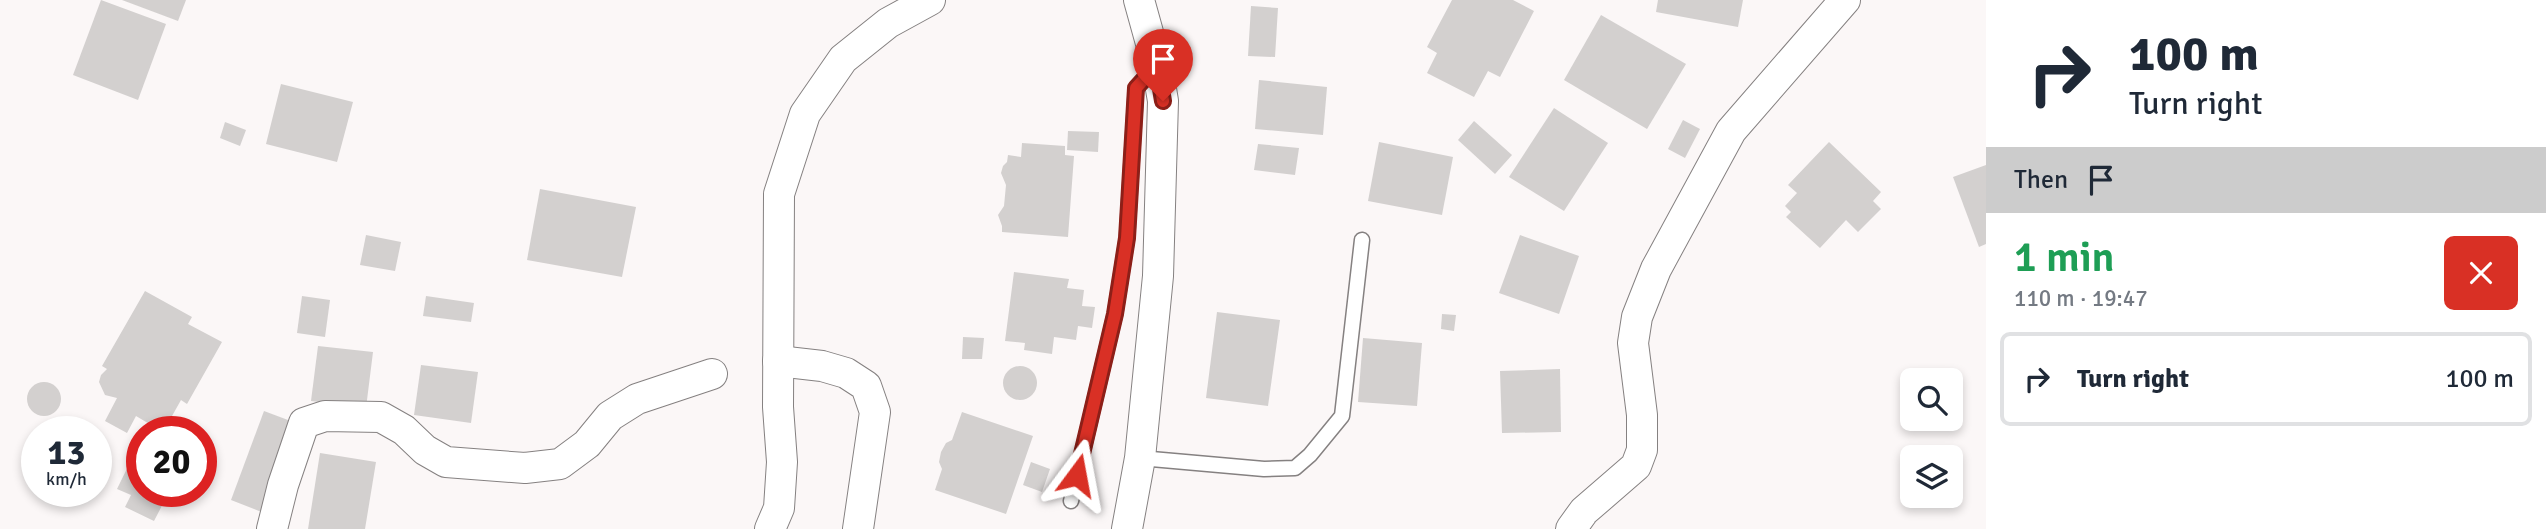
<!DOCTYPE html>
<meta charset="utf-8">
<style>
:root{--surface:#fff;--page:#f2f2f3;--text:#1f2937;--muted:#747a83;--line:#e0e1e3}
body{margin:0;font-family:Signika,sans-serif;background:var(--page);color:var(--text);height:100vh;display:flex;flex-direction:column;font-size:26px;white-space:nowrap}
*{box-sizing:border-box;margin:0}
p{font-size:23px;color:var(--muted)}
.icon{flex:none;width:38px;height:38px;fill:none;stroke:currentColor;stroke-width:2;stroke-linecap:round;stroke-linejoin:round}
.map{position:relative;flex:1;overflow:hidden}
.side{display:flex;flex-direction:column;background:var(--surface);width:560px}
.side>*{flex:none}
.top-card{background:#fff;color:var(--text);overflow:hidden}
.fabs{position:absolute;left:1900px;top:368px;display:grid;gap:14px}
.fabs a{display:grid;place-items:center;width:63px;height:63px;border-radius:10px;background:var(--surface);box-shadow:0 4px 10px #0003;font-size:35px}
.speed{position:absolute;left:21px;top:416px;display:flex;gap:14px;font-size:35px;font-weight:700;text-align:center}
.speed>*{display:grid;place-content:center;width:91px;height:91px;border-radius:50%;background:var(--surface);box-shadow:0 4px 10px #0003;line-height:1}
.speed small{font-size:18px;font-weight:400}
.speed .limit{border:10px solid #d22;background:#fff;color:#111}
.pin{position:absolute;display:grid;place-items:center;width:60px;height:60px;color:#fff;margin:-72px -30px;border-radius:50% 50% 50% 0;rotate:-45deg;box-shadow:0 0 7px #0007}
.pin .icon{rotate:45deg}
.me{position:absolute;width:77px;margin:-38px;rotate:13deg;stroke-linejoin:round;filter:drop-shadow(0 0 5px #0008)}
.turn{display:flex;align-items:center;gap:24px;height:147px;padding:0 28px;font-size:32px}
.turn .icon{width:91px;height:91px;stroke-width:2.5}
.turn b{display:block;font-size:49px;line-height:60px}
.then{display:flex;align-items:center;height:66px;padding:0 28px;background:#0003;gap:14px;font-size:26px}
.round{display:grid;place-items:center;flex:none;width:74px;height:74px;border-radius:10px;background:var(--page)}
.head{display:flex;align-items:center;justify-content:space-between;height:119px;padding:0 28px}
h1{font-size:42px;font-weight:600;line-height:52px;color:#1e9e55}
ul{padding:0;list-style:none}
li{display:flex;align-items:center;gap:21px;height:94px;margin:0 14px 10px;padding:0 14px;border:4px solid var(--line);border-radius:10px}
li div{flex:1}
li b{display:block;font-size:26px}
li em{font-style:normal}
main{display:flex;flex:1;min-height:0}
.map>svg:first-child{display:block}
.building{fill:#d3d0cf}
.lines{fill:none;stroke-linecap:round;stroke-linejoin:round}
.lane-casing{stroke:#858181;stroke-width:17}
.street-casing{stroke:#858181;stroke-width:32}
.lane{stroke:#fff;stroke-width:14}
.street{stroke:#fff;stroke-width:30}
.route-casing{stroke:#8d1f18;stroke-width:18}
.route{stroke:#d93025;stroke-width:12}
</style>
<main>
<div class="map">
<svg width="1986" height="529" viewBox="0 0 1986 529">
<rect width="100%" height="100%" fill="#fbf7f7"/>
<g class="building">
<path d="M101,0L166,24L138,100L73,75Z"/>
<path d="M122,0H186L178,21Z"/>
<path d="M1452,0H1513L1534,11L1500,77L1488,71L1474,97L1427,73L1437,53L1427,47Z"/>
<path d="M1658,0H1743L1738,27L1656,12Z"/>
<path d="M1251,6L1278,8L1275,57L1248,56Z"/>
<path d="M1601,15L1686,64L1647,129L1564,80Z"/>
<path d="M1259,80L1327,87L1323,135L1255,129Z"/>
<path d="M281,84L353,102L337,162L266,144Z"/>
<path d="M1554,108L1608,143L1564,211L1509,177Z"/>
<path d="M1683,120L1700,129L1685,158L1668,149Z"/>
<path d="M1474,121L1512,155L1495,174L1458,140Z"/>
<path d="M225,122L246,130L240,146L220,138Z"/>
<path d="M1068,131L1099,132L1098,152L1067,150Z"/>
<path d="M1379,142L1453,157L1442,215L1368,201Z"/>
<path d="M1829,142L1881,192L1873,201L1881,209L1858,232L1846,220L1820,248L1786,217L1791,212L1785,206L1797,193L1788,185Z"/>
<path d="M1022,143L1065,146V155L1074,156L1068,237L1002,232V226L998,215L1004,206L1006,185L1001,173L1003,166L1007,162L1008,155L1021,157Z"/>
<path d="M1258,144L1299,148L1295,175L1254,170Z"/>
<path d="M1986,165V244L1979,247L1953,177Z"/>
<path d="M540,189L636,207L622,277L527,260Z"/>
<path d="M366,235L401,242L395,271L360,265Z"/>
<path d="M1520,235L1579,256L1559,314L1499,293Z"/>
<path d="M1014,272L1069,279L1067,288L1084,290L1082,306L1095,307L1092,328L1078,326L1076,340L1054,337L1052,354L1024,350L1025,343L1005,341Z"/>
<path d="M145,291L192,317L188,324L222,342L187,404L181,400L163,432L136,416L127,433L105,421L117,398L105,395L99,382L101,375L107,369L102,366Z"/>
<path d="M302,296L330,300L325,337L297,333Z"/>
<path d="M426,296L474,303L471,322L423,316Z"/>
<path d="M1217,312L1280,320L1268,406L1206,398Z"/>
<path d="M1442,314L1456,315L1454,331L1441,329Z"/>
<path d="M963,337L984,338L982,359H962Z"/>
<path d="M1363,338L1422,343L1417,406L1358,402Z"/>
<path d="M318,346L373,352L366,408L311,401Z"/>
<path d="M421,365L478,372L471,423L414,415Z"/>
<circle cx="1020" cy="383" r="17"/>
<path d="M1560,369L1561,432L1502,433L1500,371Z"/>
<circle cx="44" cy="399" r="17"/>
<path d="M264,411L296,423L264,513L231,500Z"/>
<path d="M962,412L1033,436L1006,514L935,490L942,469L939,462L941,452L946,443L952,440Z"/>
<path d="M139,444L142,445V492H169L154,521L125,507L131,495L117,489Z"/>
<path d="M320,453L376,462L365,529H308Z"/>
<path d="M1031,462L1050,469L1042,492L1023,485Z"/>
</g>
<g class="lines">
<defs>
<g id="lane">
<path d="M1140,458L1264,469L1295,468L1310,455L1342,416L1362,240"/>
<path d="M1071,501L1115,314L1127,238L1136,88L1156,66"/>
</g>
<g id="street">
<path d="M778,361L822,366L846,373L866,386L875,412L858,529"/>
<path d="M272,529L283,485L304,423L325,416L381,417L404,430L425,450L446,462L525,468L560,464L587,444L610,416L637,399L712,374"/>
<path d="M770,529L779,508L782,462L778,407L779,194L805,114L843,59L888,23L930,0"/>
<path d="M1127,529L1140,458L1158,276L1163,101L1157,65L1139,0"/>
<path d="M1571,529L1584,511L1636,466L1642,450V415L1633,343L1637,317L1656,269L1731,131L1845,0"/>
</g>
</defs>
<use href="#lane" class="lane-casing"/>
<use href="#street" class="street-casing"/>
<use href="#lane" class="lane"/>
<use href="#street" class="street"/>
</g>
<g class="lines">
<defs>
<path id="route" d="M1077,475L1115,314L1127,238L1136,88L1157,65L1163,101"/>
</defs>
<use href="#route" class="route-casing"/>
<use href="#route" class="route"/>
</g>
</svg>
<div class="fabs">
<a><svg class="icon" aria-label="search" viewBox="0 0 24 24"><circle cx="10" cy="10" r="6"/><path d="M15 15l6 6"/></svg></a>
<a><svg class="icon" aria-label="layers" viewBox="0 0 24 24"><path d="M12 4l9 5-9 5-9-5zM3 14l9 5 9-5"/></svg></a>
</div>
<div class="speed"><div>13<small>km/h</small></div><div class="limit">20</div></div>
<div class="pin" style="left:1163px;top:101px;background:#d93025"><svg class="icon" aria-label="arrive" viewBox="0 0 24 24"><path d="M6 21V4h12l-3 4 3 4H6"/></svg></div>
<svg class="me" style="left:1077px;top:475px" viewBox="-20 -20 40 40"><path d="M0-17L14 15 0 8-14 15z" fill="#d93025" stroke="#fff" stroke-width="4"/></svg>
</div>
<section class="side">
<div class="top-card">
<div class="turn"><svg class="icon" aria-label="right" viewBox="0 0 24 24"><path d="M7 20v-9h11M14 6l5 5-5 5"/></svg><div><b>100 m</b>Turn right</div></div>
<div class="then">Then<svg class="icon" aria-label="arrive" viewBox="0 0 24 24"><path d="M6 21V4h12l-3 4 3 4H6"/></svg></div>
</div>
<div class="head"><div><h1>1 min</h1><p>110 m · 19:47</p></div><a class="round" style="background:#d93025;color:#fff"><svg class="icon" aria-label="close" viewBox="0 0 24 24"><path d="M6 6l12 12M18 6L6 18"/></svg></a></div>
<ul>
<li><svg class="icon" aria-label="right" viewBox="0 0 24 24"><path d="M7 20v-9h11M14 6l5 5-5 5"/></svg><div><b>Turn right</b></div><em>100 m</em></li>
</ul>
</section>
</main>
